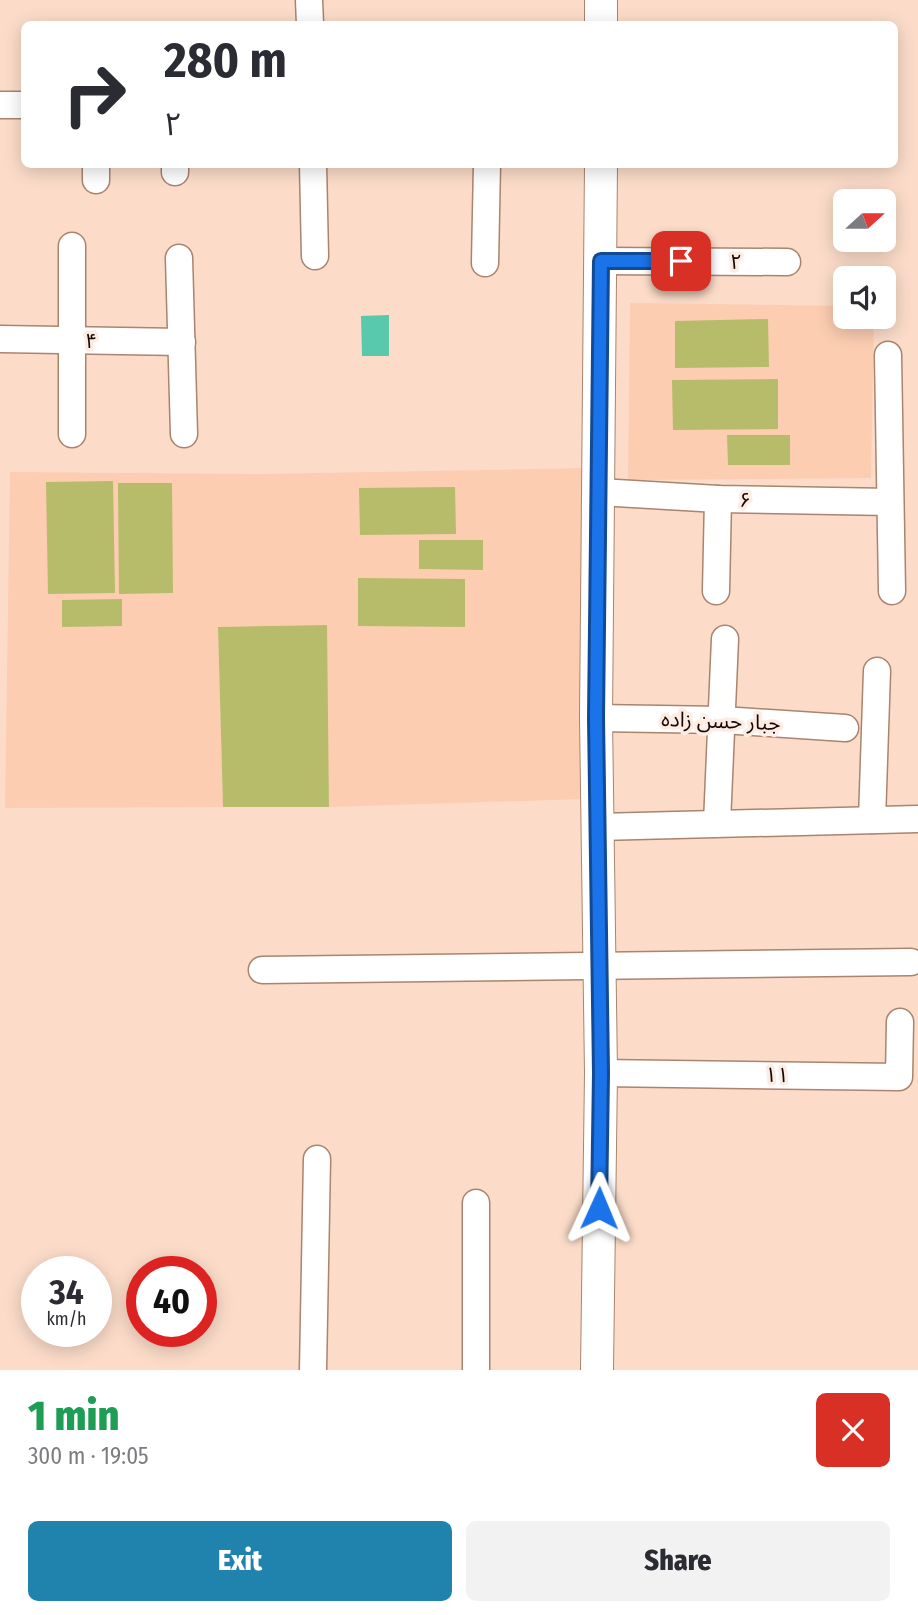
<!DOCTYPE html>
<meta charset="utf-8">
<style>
:root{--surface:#fff;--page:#f2f2f3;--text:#2b2b33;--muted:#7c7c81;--accent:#1f83ae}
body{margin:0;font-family:"Fira Sans Condensed","Noto Sans Arabic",sans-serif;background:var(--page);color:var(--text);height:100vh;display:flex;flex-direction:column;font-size:26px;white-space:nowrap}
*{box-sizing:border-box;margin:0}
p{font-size:23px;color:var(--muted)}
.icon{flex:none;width:38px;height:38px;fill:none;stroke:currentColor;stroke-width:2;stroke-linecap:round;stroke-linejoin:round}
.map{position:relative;height:1370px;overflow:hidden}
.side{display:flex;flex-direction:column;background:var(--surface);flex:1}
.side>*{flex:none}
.guide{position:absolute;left:21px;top:21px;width:877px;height:147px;border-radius:10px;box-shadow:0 4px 18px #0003;background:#fff;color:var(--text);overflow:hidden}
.needle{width:46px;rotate:69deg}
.buttons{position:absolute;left:833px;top:189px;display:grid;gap:14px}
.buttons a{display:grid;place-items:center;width:63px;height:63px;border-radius:10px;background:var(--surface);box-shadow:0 4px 18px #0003;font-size:35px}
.speed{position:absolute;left:21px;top:1256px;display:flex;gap:14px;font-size:35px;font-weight:700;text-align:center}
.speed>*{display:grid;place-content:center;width:91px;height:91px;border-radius:50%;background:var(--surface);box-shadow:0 4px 18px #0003;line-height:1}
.speed small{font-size:18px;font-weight:400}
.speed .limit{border:10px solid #d22;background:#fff;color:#111}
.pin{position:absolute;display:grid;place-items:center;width:60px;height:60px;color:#fff;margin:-30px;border-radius:14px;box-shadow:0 4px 10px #0006}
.me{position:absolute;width:77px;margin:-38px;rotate:1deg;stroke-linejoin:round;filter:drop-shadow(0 0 5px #0008)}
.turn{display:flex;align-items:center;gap:24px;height:147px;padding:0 28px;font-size:32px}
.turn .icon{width:91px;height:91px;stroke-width:2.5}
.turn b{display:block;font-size:49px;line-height:60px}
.round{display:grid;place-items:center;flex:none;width:74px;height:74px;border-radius:10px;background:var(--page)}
.overview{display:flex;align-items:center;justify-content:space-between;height:119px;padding:0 28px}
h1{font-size:42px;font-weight:800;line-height:52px;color:#1e9e55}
.cta{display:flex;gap:14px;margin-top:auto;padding:14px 28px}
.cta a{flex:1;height:80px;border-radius:10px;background:var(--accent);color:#fff;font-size:28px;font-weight:800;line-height:80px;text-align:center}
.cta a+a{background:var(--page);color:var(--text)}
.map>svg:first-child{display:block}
.built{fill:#fccdb1}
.green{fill:#b6bc69}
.water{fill:#58c9aa}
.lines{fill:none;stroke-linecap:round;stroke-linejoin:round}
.minor-casing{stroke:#a9846e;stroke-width:29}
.tertiary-casing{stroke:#a9846e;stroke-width:34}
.minor{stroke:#fff;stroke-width:26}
.tertiary{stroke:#fff;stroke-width:32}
.route-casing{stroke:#114b97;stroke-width:18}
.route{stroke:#1a73e8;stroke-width:12}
.labels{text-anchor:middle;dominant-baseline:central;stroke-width:7;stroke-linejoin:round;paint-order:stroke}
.street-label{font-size:21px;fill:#150803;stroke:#fdece3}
</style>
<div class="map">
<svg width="918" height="1370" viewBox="0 0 918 1370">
<rect width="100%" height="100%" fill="#fcdcc9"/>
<g class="built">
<path d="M630,303L845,306V317H874L871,478L628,480Z"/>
<path d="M588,468L585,799L329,807L326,625L218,627L223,807L5,808L10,472L262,474Z"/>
</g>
<g class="green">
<path d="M768,319L769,367L675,368V321Z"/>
<path d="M778,379V429L673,430L672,380Z"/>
<path d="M727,435H790V465H728Z"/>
<path d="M113,481L115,593L48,594L46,482Z"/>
<path d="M118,483H172L173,593L119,594Z"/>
<path d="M455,487L456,534L360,535L359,488Z"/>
<path d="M419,540H483V570L419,569Z"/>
<path d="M358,578L465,579V627L358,626Z"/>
<path d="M122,599V626L62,627V600Z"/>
<path d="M327,625L329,807H223L218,627Z"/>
</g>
<path class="water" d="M389,315V356H362L361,316Z"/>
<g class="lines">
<defs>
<g id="minor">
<path d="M309,0L310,24"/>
<path d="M0,105H24"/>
<path d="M96,164V180"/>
<path d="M175,164V172"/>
<path d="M313,164L315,256"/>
<path d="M179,258L184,434"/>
<path d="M601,261L787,262"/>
<path d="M485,263L487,164"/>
<path d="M0,339L182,342"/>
<path d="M888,355L892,591"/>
<path d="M72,434V246"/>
<path d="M599,492L718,499L890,502"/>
<path d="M716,591L718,499"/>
<path d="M596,718L723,720L845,728"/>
<path d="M872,820L877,671"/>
<path d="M717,823L725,639"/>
<path d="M598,827L918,819"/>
<path d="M262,970L911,962"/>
<path d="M601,1073L899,1077L900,1022"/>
<path d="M476,1203V1370"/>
<path d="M313,1370L317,1159"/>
</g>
<g id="tertiary">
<path d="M601,0V24"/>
<path d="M597,1370L601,1073L596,718L601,164"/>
</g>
</defs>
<use href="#minor" class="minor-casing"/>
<use href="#tertiary" class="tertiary-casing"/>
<use href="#minor" class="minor"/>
<use href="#tertiary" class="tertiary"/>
</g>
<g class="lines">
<defs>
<path id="route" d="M599,1208L601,1073L596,718L601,261H681"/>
</defs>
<use href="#route" class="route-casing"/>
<use href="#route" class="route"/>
</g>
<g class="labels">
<g class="street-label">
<text x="736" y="262">۲</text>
<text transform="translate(91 341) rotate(1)">۴</text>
<text transform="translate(745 500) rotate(1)">۶</text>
<text transform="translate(721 721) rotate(2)">جبار حسن زاده</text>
<text transform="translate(777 1075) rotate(1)">۱۱</text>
</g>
</g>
</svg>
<div class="buttons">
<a><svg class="needle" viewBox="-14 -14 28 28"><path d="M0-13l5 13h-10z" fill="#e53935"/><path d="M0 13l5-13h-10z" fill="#7c7c81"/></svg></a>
<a><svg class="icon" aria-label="sound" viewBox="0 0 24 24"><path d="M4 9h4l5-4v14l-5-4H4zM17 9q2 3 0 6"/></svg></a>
</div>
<div class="speed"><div>34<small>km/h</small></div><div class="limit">40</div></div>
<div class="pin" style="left:681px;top:261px;background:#d93025"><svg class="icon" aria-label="arrive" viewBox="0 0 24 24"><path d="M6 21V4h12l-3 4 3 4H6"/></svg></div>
<svg class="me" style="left:599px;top:1208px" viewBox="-20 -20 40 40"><path d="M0-17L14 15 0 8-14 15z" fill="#1a73e8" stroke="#fff" stroke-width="4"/></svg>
<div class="guide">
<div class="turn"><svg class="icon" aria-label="right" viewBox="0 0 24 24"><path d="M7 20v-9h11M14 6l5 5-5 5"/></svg><div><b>280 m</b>۲</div></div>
</div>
</div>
<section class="side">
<div class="overview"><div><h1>1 min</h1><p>300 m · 19:05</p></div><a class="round" style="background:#d93025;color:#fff"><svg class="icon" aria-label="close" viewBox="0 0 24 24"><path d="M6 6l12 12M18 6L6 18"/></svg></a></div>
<div class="cta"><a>Exit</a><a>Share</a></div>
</section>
